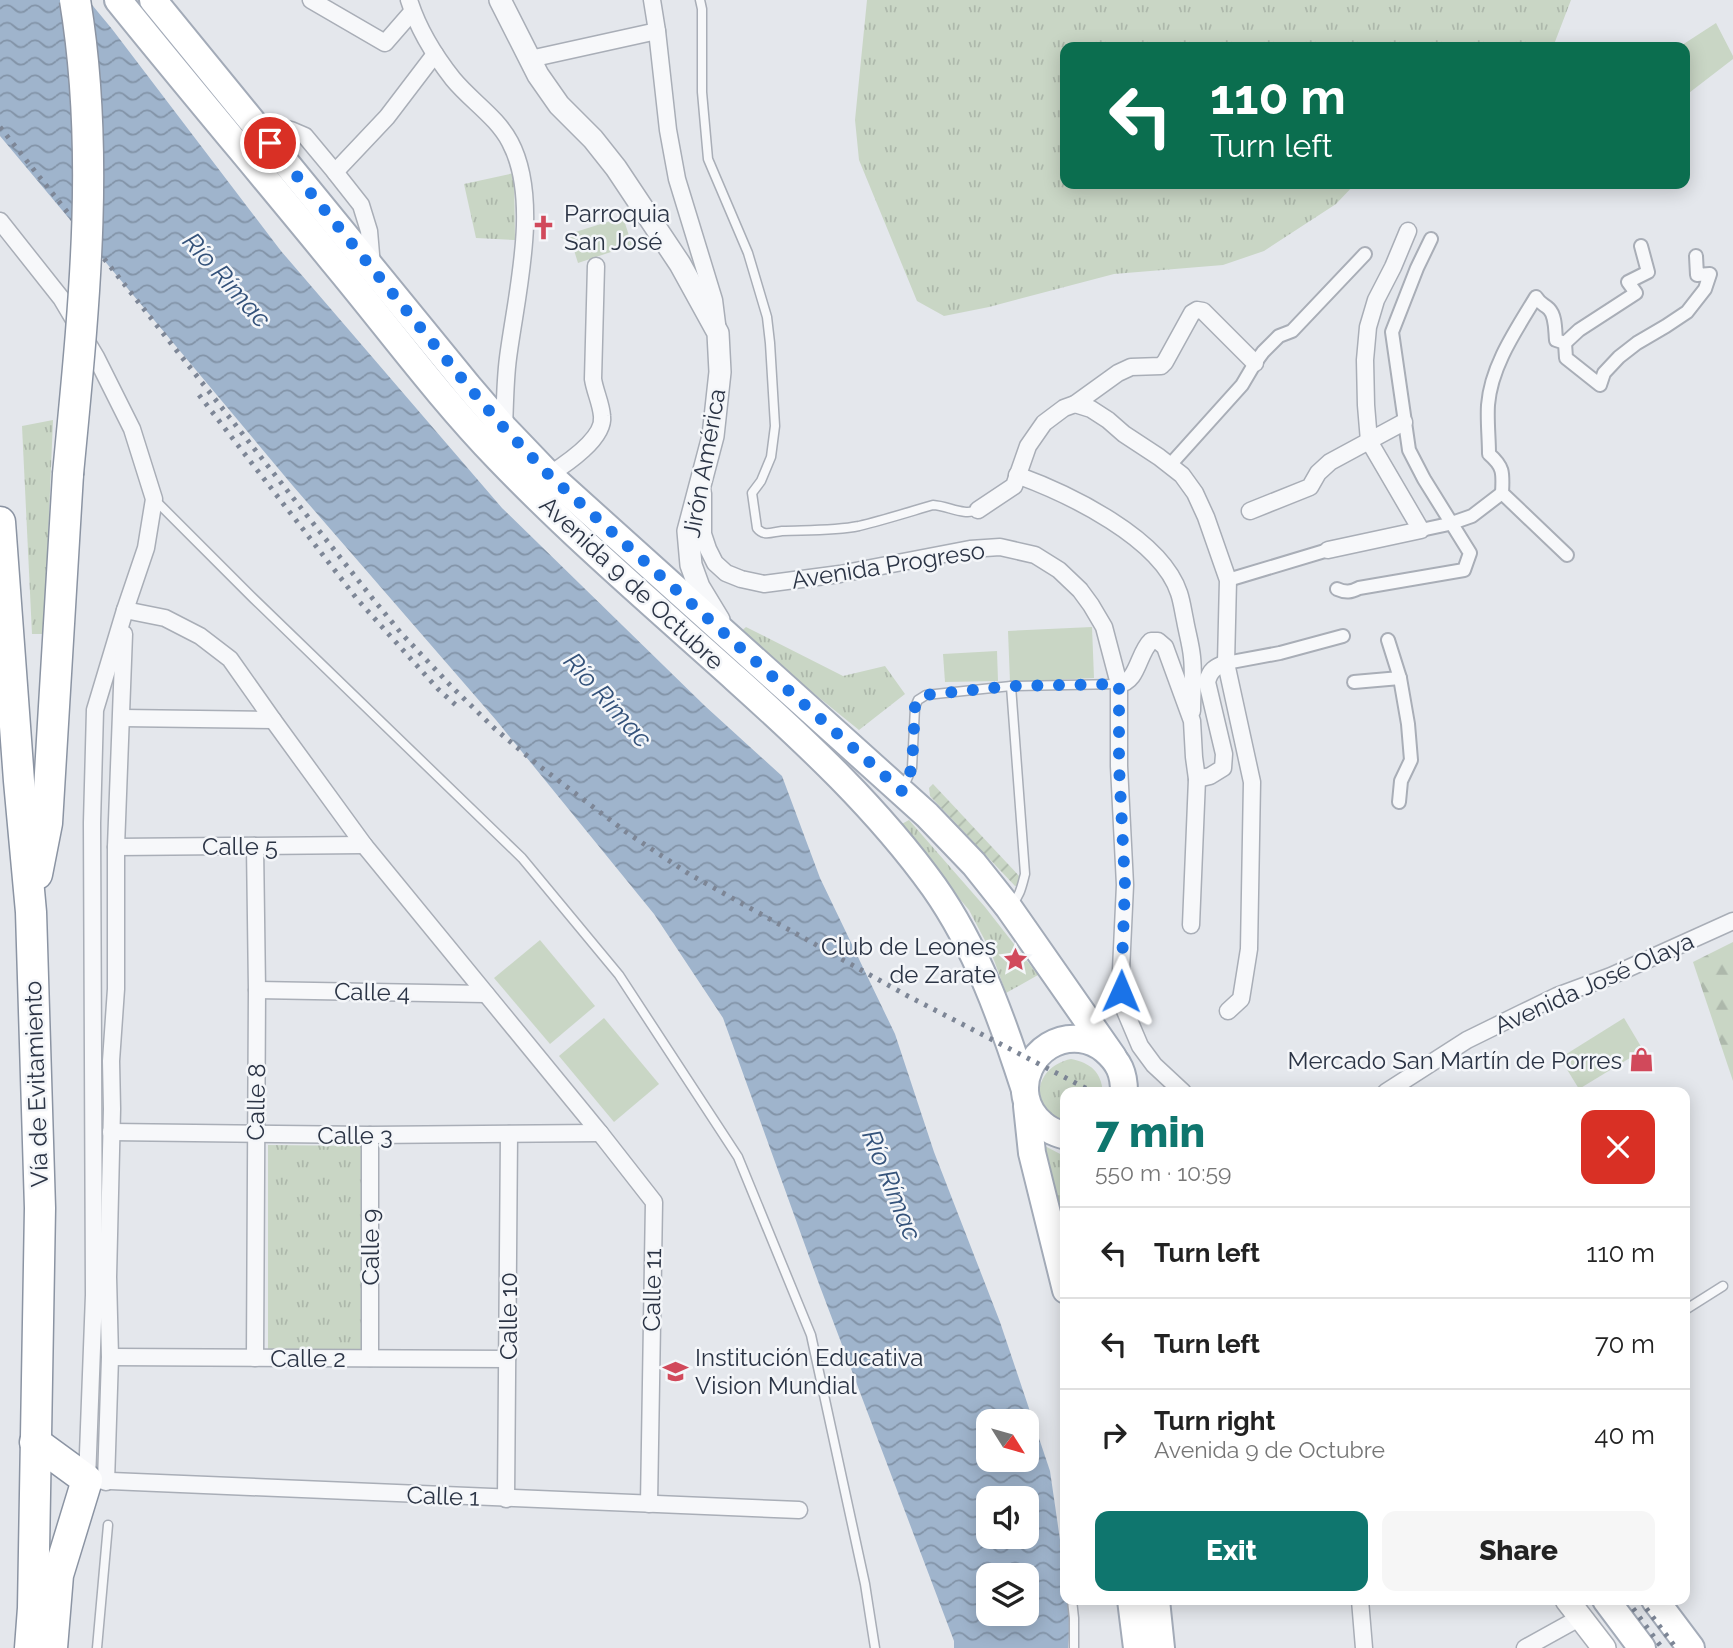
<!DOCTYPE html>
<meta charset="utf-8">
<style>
:root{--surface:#fff;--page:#f6f6f6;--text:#222;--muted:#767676;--line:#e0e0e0;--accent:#0f766e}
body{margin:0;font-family:Raleway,sans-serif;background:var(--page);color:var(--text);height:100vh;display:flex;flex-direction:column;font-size:26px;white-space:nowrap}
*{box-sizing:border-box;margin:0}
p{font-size:23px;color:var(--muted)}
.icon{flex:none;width:38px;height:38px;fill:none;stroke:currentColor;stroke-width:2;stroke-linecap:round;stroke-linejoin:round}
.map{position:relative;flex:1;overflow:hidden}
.details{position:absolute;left:1060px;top:1087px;width:630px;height:518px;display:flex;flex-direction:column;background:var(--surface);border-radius:14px;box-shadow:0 4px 18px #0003}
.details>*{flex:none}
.top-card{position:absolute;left:1060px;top:42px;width:630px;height:147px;border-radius:14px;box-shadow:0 4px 18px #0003;background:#0b6e4f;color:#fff;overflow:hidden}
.needle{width:46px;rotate:127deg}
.buttons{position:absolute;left:976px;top:1409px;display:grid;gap:14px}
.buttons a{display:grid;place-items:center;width:63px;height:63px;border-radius:14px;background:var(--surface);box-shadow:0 4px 18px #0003;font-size:35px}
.pin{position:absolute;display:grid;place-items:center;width:60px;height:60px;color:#fff;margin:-30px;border:4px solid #fff;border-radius:50%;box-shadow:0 2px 7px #0007}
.me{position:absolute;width:77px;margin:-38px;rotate:1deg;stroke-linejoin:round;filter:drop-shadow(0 0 5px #0008)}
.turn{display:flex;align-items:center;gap:24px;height:147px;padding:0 35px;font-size:32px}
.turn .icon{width:91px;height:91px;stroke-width:2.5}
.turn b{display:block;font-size:49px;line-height:60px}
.round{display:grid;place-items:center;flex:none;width:74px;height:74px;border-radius:14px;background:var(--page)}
.head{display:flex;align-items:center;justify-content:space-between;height:119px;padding:0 35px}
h1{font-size:42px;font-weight:800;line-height:52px;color:var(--accent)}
.cta{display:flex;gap:14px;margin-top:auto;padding:14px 35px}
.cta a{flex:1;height:80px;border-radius:14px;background:var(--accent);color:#fff;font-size:28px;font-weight:800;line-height:80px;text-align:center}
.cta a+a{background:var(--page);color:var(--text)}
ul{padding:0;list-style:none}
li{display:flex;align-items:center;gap:21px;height:91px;padding:0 35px;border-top:2px solid var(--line)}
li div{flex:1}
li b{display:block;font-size:26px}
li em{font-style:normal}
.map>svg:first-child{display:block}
.grass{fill:url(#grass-tufts)}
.forest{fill:url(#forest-firs)}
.garden{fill:url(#garden-furrows)}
.pitch{fill:#c9d6c5}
.water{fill:url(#water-waves);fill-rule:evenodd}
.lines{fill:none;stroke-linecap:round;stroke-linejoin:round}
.service-casing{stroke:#a9aeb7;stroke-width:11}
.pedestrian-casing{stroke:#a9aeb7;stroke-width:16}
.minor-casing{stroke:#a9aeb7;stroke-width:19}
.tertiary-casing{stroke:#a9aeb7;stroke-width:24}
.secondary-casing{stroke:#a9aeb7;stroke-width:26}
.primary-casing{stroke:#a3abb8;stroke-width:30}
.motorway-casing{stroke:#8b94a3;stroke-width:33}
.service{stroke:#f7f8fa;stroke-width:8}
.pedestrian{stroke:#f7f8fa;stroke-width:12}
.minor{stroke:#f7f8fa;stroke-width:16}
.tertiary{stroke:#f7f8fa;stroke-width:21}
.secondary{stroke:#fff;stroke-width:23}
.primary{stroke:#fff;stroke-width:26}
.motorway{stroke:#fff;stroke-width:30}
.rail{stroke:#7d8696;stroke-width:5;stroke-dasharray:3.5 7;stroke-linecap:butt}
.motorway-bridge-casing{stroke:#8b94a3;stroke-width:33;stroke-linecap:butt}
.motorway-bridge{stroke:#fff;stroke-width:30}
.route{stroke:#1a73e8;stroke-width:12;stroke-dasharray:0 21.6}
.labels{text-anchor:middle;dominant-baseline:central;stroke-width:5;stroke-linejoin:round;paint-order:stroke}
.poi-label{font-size:24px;fill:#2b3445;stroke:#f4f6f9;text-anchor:start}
.street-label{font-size:24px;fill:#2b3445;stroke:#f4f6f9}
.water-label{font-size:26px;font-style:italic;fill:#34527a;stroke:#f4f6f9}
</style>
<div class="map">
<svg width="1733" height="1648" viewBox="0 0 1733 1648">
<defs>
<pattern id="grass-tufts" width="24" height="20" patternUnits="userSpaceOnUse" patternTransform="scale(1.75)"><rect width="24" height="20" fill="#c9d6c5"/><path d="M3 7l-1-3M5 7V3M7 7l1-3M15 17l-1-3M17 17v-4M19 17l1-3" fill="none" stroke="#adb8ab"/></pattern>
<pattern id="forest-firs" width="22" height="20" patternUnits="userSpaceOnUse" patternTransform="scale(1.75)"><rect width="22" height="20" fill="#c9d6c5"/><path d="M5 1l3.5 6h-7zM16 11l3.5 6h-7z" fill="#adb8ab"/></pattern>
<pattern id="garden-furrows" width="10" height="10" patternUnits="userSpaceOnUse" patternTransform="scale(1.75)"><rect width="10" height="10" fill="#c9d6c5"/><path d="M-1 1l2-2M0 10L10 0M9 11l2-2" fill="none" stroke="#adb8ab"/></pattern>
<pattern id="water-waves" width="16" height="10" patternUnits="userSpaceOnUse" patternTransform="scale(1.75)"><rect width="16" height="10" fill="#9fb4cc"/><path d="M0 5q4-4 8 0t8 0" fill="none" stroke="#8293a7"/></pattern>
</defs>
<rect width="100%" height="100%" fill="#e4e7ec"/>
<g class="grass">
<path d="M867,0H1571L1553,47H1066V184H1355L1336,204L1264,251L1223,265L1114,274L989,307L944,316L917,301L859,160L855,120Z"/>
<path d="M514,173L515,240L476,238L464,184Z"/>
<path d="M53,420L44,634H32L22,426Z"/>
<path d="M746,627L843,676L885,666L905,694L859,730L739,633Z"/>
<path d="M909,820L985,907L1038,975L1006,993L991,952L969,910L898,826Z"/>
<path d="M1071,1059C1091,1063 1101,1072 1103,1092H1066V1123C1028,1113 1032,1067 1071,1059Z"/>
<path d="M1041,1144L1066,1157V1261Z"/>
<path d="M268,1145L363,1146L365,1349H268Z"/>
</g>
<path class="forest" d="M1733,942V1081L1693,962Z"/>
<path class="garden" d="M933,784L1021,878L1020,885L1015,886L930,796L929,788Z"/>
<g class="pitch">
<path d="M1716,23L1733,56V59L1685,96V47H1679Z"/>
<path d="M623,217L632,245L578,263L569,234Z"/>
<path d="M1092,627L1094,678L1010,682L1008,631Z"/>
<path d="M997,651L998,681L945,682L943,654Z"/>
<path d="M540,940L595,1006L550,1044L494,978Z"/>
<path d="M604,1018L659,1084L614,1122L559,1056Z"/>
<path d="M1624,1018L1643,1050L1579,1089L1560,1058Z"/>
</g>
<path class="water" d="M0,0H88L112,29L281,251L502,508L705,706L782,776L820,878L895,1034L934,1152L1000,1322L1050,1471L1066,1581V1600H1068L1071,1616L1068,1648H954V1641L819,1284L723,1018L654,914L496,720L293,486L0,136ZM989,1421H1027V1460H989ZM989,1498H1027V1536H989ZM989,1575H1027V1614H989Z"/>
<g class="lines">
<defs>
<g id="service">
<path d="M700,0L702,9V92L708,159L748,253L767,317L770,343L775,426L771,457L761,481L752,493L757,528C764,537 772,532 782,531C808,530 834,531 859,526C884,520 909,512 933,505C949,506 963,516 978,510"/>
<path d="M154,499L253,598L522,858L619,975L738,1157L811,1335L865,1584L875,1648"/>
<path d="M903,788L912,768L915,707L918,700L926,695L1011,686L1119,684"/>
<path d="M1011,905C1020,897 1022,885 1025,874L1011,686"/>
<path d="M1685,1310L1723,1286"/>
<path d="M1065,1546L1066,1551"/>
<path d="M1072,1600L1074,1618V1648"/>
<path d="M97,1648L108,1525"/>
</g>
<g id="pedestrian">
<path d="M1565,343L1579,330L1636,293L1628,282L1648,272L1641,246"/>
<path d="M1170,465L1242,385L1255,363L1263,352L1279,336L1292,331L1365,254"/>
<path d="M1421,530L1449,524L1472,516L1502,493"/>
<path d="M1567,555L1502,493C1503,473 1504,467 1489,454C1489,438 1487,421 1488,405C1491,366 1516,330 1536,297C1541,305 1544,304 1549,309C1556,316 1555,331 1556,340L1565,343L1566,358L1600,385L1604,373L1619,357L1637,343L1666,326L1687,312L1705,289L1710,274L1697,275L1696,256"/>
<path d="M1228,580L1328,550"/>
<path d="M1337,589C1346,593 1351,592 1359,588L1464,570L1470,553L1424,479L1409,450L1392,332L1417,268L1431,239"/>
<path d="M1388,640L1400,678L1408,724L1411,760L1401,781L1399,802"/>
<path d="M1226,663L1280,653L1343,636"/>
<path d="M1354,682L1400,678"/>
</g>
<g id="minor">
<path d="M311,0L385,43L412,12"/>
<path d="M409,0C418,29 434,55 453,79C471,101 497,117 510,142C541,200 516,295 508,358C505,381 505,405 504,428"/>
<path d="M652,0L657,31L668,130L677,179L714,300L717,324"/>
<path d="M530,59L657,31"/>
<path d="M253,122L291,130L305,136L335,172L361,205L369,231L372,266"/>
<path d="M335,172L387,117L435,54"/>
<path d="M0,221L61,298L96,357L132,429L154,499L146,548L125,610L95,710L92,823L94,1295L87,1480L799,1510"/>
<path d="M1075,404L1091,409L1108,420L1124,434L1159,457L1182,475L1195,493L1206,517L1228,580L1226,663L1252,782L1249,949L1241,999L1228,1011"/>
<path d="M549,475C566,464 605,438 602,416C601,403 595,392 593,379L596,266"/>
<path d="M1017,475C1069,494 1161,538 1179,593C1182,602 1183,611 1185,620C1187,632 1191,645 1192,657C1194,675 1192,694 1192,711"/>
<path d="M703,493V534L708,549L715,563L726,573L741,579L764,584L840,574L970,549L1000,547L1035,555L1059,570L1080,590L1091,605L1104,627L1119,684V766L1125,885L1121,970L1123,1006L1140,1046L1154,1065L1183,1092"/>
<path d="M978,510L1014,486L1028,446L1044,423L1064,408L1075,404L1118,373L1131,367L1161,366L1165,362L1192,313L1197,310L1203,311L1255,363"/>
<path d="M1250,511L1310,487L1318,473L1330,462L1404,422"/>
<path d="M1328,550L1421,530L1369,441L1366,405L1365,360L1368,327L1376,300L1393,267L1408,231"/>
<path d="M125,610L165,618L200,636L230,659L273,720L364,845L600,1133L654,1202L649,1504"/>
<path d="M1119,684C1138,682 1138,653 1151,641H1158L1165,647L1192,721L1194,757L1197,779L1191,925"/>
<path d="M122,718L273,720"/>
<path d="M1197,779L1210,776L1223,768L1224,754L1207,682C1210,670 1215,667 1226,663"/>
<path d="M255,846L257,990L255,1358"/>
<path d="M116,847L364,845"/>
<path d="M257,990L486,994"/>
<path d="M1386,1092L1467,1040L1522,1013L1557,996L1611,976L1733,921"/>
<path d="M111,1132L370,1135L600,1133"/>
<path d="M370,1135V1358"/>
<path d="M110,1357L507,1359"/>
<path d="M106,1482L110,1357L108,1277L112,1109L111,1061L116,989V847L124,634"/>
<path d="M506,1499L509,1134"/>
<path d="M1360,1600L1364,1648"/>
<path d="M1525,1648L1581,1617"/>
</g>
<path id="tertiary" d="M500,0L538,75L559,105L593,139L616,168L680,264L718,333L720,372L713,436L688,531L691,565L699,587L719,620"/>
<path id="secondary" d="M1567,1600L1604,1648"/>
<g id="primary">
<path d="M118,0C189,88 262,174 333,261C388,327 439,397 499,459C574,537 656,607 736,679C807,743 878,809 934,887C977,948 1002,1019 1025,1090"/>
<path d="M153,0L468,386L504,428L549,475L927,815L974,864L1009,908L1113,1057"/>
<path d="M1027,1106L1032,1153L1066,1290"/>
<path d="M1066,1136C1057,1133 1049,1131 1042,1124C1005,1093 1033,1034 1080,1039C1089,1040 1098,1044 1105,1050C1119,1062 1124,1073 1124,1092"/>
<path d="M1131,1600L1137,1648"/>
<path d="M1156,1600L1161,1648"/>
<path d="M1606,1600L1642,1648"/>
<path d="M1655,1600L1691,1648"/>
</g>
<g id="motorway">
<path d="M0,522L19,781L31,912L40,1208L33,1608L30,1648"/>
<path d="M37,874L47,823L68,474"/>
<path d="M35,1442L87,1480L58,1575L52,1648"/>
</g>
</defs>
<use href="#service" class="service-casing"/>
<use href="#pedestrian" class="pedestrian-casing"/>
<use href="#minor" class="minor-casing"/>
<use href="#tertiary" class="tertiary-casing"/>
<use href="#secondary" class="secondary-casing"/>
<use href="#primary" class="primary-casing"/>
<use href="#motorway" class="motorway-casing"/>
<use href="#service" class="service"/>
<use href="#pedestrian" class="pedestrian"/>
<use href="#minor" class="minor"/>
<use href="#tertiary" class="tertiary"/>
<use href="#secondary" class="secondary"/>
<use href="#primary" class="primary"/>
<use href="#motorway" class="motorway"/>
<g class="rail">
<path d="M0,127L373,599L401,633L452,687L494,728L538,765L626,832L689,874L906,995L1093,1092"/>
<path d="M199,395L357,599L438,689L458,707"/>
<path d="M1627,1600L1662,1648"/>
<path d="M1640,1600L1676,1648"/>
</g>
<defs>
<path id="motorway-bridge" d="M68,474C83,316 101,157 75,0"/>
</defs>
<use href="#motorway-bridge" class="motorway-bridge-casing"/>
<use href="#motorway-bridge" class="motorway-bridge"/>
</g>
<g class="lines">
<path class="route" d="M270,143L468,386L504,428L549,475L736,644L902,791L912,768L915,706L918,699L926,695L1012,686L1119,684V766L1125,885L1121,991"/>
</g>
<defs>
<symbol id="church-bare" viewBox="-9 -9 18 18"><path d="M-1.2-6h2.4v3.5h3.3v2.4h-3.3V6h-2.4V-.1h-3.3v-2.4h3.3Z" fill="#d1495b" stroke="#f4f6f9" stroke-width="2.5" paint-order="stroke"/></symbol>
<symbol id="sight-bare" viewBox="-9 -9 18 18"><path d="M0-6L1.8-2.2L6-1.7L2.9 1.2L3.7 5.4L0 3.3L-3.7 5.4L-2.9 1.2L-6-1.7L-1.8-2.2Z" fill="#d1495b" stroke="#f4f6f9" stroke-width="2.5" paint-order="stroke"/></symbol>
<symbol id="shop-bare" viewBox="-9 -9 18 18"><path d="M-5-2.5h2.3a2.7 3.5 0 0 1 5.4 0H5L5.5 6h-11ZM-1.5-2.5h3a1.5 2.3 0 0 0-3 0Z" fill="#d1495b" stroke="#f4f6f9" stroke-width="2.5" paint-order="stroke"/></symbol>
<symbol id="school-bare" viewBox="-9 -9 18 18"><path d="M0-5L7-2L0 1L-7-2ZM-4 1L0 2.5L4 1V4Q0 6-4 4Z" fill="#d1495b" stroke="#f4f6f9" stroke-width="2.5" paint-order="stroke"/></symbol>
</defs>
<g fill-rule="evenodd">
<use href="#church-bare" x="526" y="210" width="35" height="35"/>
<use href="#sight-bare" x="998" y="942" width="35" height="35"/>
<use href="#shop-bare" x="1624" y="1042" width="35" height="35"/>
<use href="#school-bare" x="658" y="1354" width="35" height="35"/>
</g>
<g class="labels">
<g class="poi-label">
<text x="564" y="213">Parroquia<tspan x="564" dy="28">San José</tspan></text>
<text x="996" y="946" text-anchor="end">Club de Leones<tspan x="996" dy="28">de Zarate</tspan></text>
<text x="1622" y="1060" text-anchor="end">Mercado San Martín de Porres</text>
<text x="695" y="1357">Institución Educativa<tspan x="695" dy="28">Vision Mundial</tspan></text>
</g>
<g class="street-label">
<text transform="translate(704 463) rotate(-80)">Jirón América</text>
<text transform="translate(888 565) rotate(-9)">Avenida Progreso</text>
<text transform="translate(632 583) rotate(43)">Avenida 9 de Octubre</text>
<text x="240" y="846">Calle 5</text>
<text transform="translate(1594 983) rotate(-24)">Avenida José Olaya</text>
<text transform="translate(372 992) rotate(1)">Calle 4</text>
<text transform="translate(36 1084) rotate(-92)">Vía de Evitamiento</text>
<text transform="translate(256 1102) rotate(-89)">Calle 8</text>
<text x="355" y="1135">Calle 3</text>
<text transform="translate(370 1247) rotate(-90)">Calle 9</text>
<text transform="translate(652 1290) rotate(-89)">Calle 11</text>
<text transform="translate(508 1316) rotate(-90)">Calle 10</text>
<text x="308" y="1358">Calle 2</text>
<text transform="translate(443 1496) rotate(2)">Calle 1</text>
</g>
<g class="water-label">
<text transform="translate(227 280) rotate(48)">Río Rímac</text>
<text transform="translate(608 700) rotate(48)">Río Rímac</text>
<text transform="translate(892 1185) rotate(68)">Río Rímac</text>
</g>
</g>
</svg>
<div class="buttons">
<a><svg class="needle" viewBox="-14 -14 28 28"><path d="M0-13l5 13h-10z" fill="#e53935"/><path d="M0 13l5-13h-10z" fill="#767676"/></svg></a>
<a><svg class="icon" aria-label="sound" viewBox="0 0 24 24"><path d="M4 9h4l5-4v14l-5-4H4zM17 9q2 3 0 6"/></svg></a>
<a><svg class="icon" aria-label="layers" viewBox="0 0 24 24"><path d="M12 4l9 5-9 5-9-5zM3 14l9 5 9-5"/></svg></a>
</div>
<div class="pin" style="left:270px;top:143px;background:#d93025"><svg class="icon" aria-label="arrive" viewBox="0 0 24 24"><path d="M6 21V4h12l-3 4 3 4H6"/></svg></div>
<svg class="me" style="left:1121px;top:991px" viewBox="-20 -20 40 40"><path d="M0-17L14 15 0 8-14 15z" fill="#1a73e8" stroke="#fff" stroke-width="4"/></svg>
<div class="top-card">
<div class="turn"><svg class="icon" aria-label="left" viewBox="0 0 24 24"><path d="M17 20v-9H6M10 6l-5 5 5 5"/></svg><div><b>110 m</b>Turn left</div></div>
</div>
<section class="details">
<div class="head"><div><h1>7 min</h1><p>550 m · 10:59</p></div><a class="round" style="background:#d93025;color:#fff"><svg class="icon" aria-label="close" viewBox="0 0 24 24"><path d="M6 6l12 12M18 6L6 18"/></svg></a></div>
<ul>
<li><svg class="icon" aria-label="left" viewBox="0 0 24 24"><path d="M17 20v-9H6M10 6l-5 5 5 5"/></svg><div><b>Turn left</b></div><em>110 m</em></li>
<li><svg class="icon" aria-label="left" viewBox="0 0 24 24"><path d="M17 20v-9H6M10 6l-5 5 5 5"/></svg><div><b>Turn left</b></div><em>70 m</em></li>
<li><svg class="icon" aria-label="right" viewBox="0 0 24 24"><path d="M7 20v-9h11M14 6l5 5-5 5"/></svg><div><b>Turn right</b><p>Avenida 9 de Octubre</p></div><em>40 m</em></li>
</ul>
<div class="cta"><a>Exit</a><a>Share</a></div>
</section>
</div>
